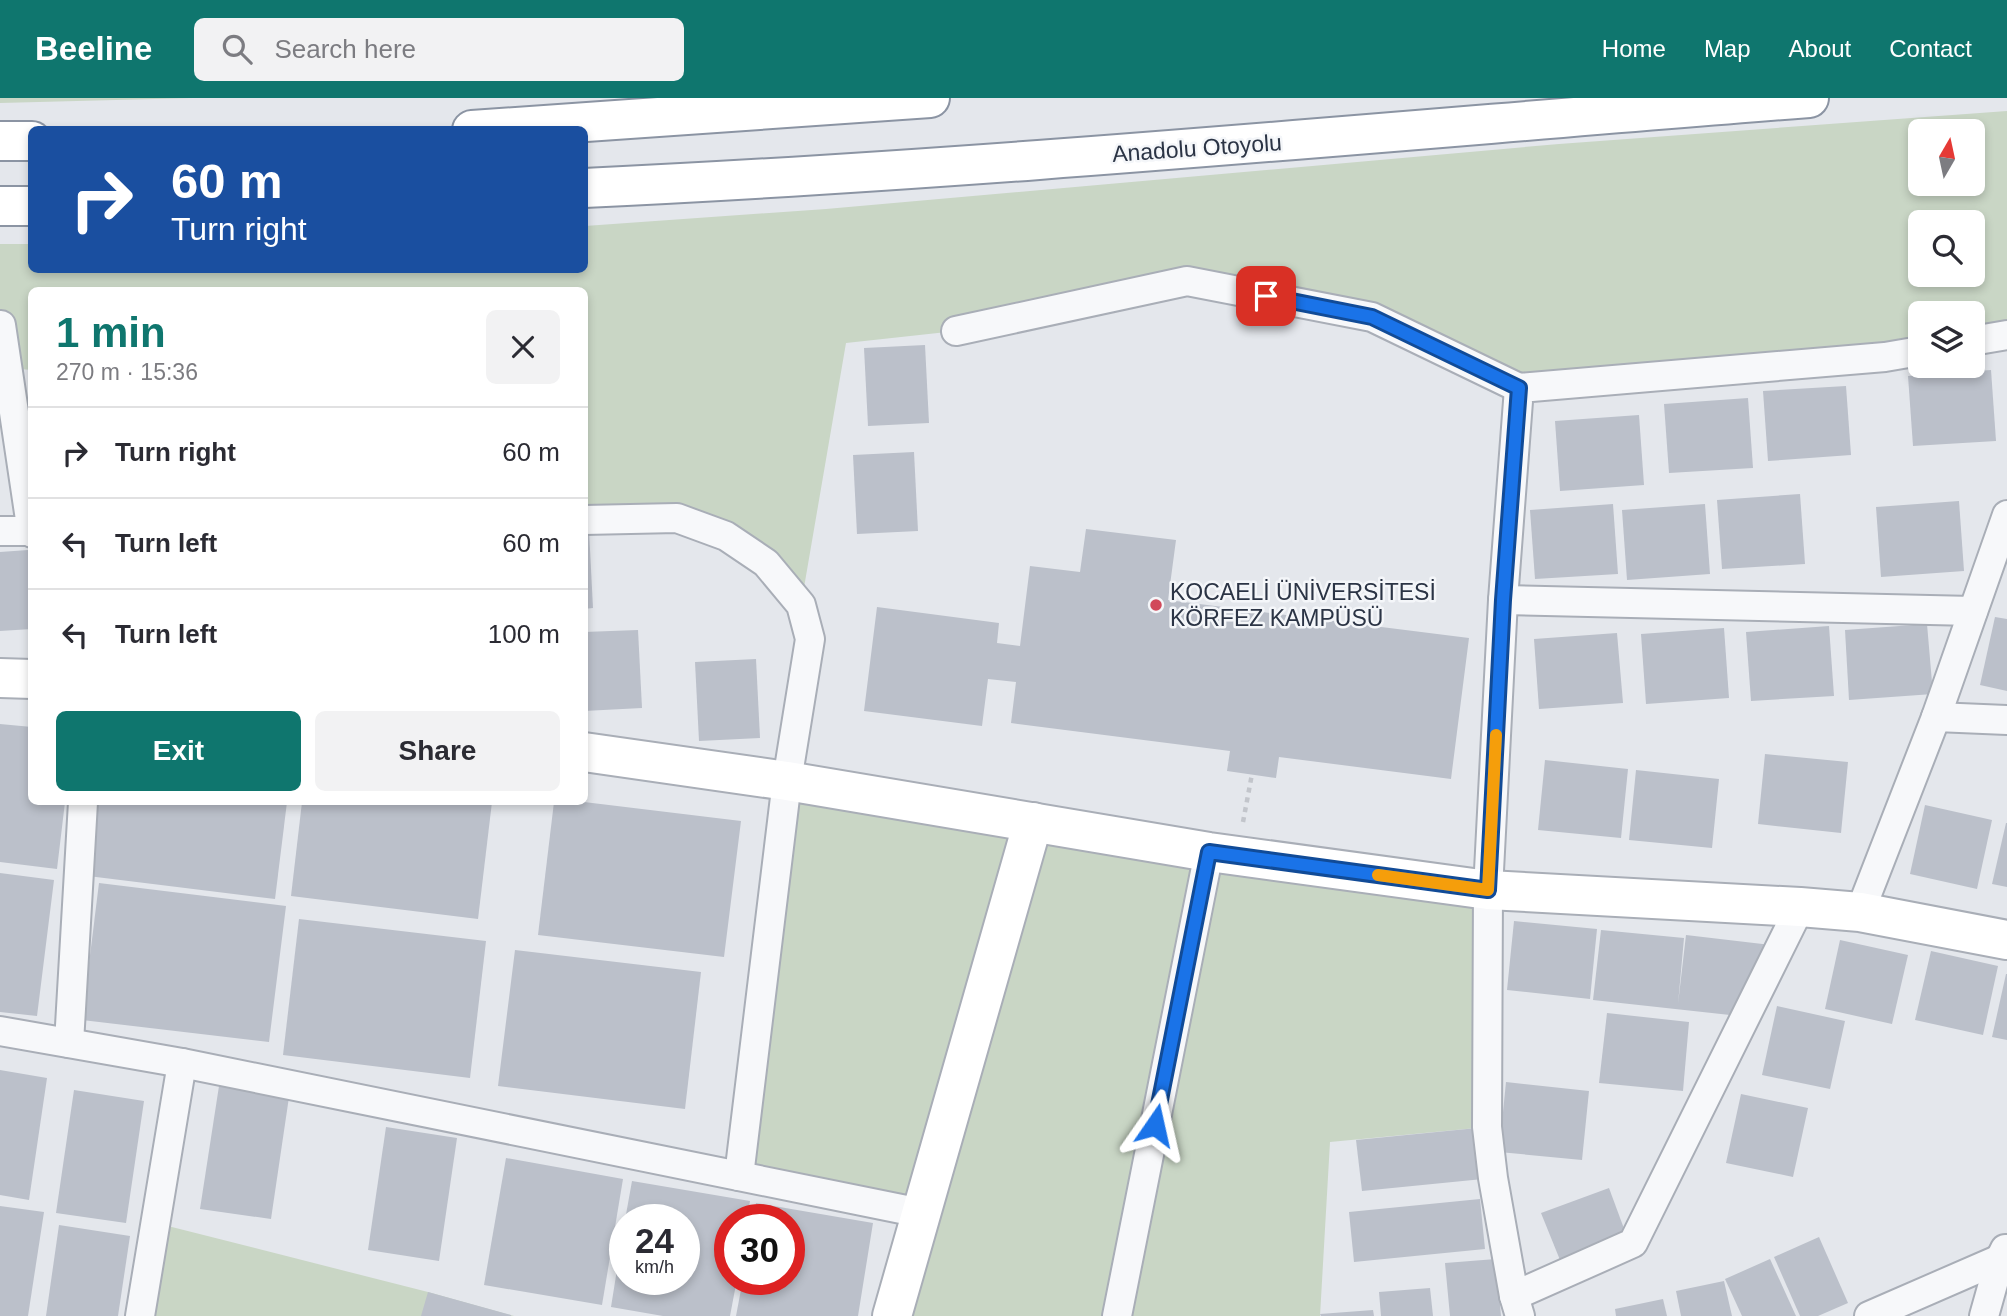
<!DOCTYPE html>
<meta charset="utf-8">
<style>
:root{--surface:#fff;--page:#f2f2f3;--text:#2b2b33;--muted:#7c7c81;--line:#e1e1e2;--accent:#0f766e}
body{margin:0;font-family:Helvetica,sans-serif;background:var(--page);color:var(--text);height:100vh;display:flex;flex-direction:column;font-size:26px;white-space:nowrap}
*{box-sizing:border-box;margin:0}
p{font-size:23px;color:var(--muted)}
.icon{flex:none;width:38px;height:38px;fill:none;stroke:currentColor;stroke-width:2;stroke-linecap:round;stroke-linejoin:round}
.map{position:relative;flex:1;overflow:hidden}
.side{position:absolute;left:28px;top:189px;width:560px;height:518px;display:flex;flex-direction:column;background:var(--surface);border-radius:10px;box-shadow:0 4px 10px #0003}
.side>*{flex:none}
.banner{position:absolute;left:28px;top:28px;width:560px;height:147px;border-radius:10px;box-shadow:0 4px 10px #0003;background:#1a4fa0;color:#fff;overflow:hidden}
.needle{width:46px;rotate:9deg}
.buttons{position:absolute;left:1908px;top:21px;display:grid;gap:14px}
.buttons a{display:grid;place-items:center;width:77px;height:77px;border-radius:10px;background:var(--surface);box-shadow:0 4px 10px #0003;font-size:35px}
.speed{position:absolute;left:609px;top:1106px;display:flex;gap:14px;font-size:35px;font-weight:700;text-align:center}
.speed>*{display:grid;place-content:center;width:91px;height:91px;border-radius:50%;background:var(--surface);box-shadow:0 4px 10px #0003;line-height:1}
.speed small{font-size:18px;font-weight:400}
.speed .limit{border:10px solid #d22;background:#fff;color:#111}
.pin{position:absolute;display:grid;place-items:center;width:60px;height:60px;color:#fff;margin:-30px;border-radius:14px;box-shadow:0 4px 10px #0006}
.me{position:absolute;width:77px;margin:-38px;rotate:11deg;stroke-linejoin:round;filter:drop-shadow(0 0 5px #0008)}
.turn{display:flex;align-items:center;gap:24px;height:147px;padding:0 28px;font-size:32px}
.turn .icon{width:91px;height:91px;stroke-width:2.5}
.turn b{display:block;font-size:49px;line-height:60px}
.round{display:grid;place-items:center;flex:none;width:74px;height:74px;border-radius:10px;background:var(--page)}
.headline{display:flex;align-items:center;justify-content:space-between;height:119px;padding:0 28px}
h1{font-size:42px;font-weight:600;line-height:52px;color:var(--accent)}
.action{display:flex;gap:14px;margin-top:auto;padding:14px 28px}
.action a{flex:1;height:80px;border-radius:10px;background:var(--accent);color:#fff;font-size:28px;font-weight:600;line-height:80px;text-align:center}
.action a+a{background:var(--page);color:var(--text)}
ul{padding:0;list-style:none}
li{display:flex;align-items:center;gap:21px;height:91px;padding:0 28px;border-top:2px solid var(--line)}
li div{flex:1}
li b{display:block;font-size:26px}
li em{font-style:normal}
header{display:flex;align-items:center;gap:42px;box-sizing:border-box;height:98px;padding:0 35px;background:var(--accent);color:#fff}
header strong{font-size:33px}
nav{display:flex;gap:38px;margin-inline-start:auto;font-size:24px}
.search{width:490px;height:63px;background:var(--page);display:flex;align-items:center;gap:18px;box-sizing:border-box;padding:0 24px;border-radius:10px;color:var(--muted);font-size:26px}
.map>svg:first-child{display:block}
.green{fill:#c9d6c5;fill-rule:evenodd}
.building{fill:#bbc0ca}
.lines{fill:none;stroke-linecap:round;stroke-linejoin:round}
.street-casing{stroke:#a9aeb7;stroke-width:32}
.secondary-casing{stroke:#a9aeb7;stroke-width:42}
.highway-casing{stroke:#8b94a3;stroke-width:42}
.path{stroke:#c2c5cb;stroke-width:4.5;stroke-dasharray:5 5;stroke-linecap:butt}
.street{stroke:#f7f8fa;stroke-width:28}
.secondary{stroke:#fff;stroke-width:38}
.highway{stroke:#fff;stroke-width:38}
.route-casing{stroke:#114b97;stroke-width:18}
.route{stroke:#1a73e8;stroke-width:12}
.slow{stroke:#f59e0b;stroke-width:12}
.poi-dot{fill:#d1495b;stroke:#f4f6f9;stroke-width:2.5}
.labels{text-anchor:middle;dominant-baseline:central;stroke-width:5;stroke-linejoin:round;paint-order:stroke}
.street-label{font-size:23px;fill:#2b3445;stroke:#f4f6f9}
.poi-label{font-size:23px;fill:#2b3445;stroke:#f4f6f9;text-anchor:start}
</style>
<header>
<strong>Beeline</strong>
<div class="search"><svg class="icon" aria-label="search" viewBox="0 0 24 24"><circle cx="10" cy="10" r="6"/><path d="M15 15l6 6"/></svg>Search here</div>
<nav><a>Home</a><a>Map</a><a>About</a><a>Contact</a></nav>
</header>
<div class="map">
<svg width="2007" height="1218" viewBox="0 0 2007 1218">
<rect width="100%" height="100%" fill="#e4e7ec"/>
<g class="green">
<path d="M0,0H193L0,5Z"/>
<path d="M2007,13V237L1972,243V215H1920V253L1519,290L1372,219L1187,183L956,233L846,245L801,507L726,438L585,422L584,192H32L31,272L0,269V146H31L32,172H584L585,128L826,111L1559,46ZM1920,33H1972V86H1920ZM1920,124H1972V177H1920Z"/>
<path d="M787,683L1488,792L1487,1029L1330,1044L1320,1218H892L921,1115L739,1078Z"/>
<path d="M156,1125L428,1194L514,1218H140Z"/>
</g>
<g class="building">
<path d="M925,247L929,325L868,328L864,250Z"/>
<path d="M1991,272L1996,343L1913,348L1908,278Z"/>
<path d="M1846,288L1851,357L1768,363L1763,293Z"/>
<path d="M1748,300L1753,370L1669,375L1664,306Z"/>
<path d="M1639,317L1644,387L1560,393L1555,323Z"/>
<path d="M914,354L918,433L857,436L853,357Z"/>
<path d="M1800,396L1805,466L1722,471L1717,402Z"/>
<path d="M1959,403L1964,473L1881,479L1876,409Z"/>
<path d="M1613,406L1618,476L1535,481L1530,412Z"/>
<path d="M1705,406L1710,476L1627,482L1622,412Z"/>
<path d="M1086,431L1176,442L1168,502L1469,540L1451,681L1279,659L1276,680L1227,673L1230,653L1011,625L1016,584L988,581L982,628L864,613L877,509L999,525L997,545L1020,548L1030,468L1080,474Z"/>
<path d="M584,432H589L593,510L584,511Z"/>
<path d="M28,452L32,531L0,533V454Z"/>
<path d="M1995,519L2007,521V593L1980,587Z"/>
<path d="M1927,526L1933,596L1849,602L1845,532Z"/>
<path d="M1829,528L1834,598L1751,603L1746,534Z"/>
<path d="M1724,530L1729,600L1646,606L1641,536Z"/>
<path d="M638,532L642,610L584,613V534Z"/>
<path d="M1617,535L1623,605L1539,611L1534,541Z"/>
<path d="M756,561L760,640L699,643L695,564Z"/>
<path d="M0,626L32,629V704H65L57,771L0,764Z"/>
<path d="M1765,656L1848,664L1841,735L1758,726Z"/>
<path d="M1545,662L1628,671L1621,740L1538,732Z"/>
<path d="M1636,672L1719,681L1712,750L1629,742Z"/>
<path d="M97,704H287L275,801L88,778Z"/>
<path d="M302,704H492L478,821L291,798Z"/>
<path d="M554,704H584L741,723L724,859L538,837Z"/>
<path d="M1925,707L1992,722L1977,791L1910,776Z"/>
<path d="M2006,725H2007V789L1992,786Z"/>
<path d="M0,775L54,782L37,918L0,914Z"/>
<path d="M99,785L286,808L269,944L82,922Z"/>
<path d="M299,821L486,843L470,980L283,957Z"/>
<path d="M1514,823L1597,831L1590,901L1507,892Z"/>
<path d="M1601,832L1684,840L1678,906L1686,837L1771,847L1730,917L1593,902Z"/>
<path d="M1840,842L1908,857L1892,926L1825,911Z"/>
<path d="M515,852L701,874L685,1011L498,988Z"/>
<path d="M1931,853L1998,868L1983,937L1915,922Z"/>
<path d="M2006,876H2007V942L1992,939Z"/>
<path d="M1777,908L1845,923L1830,991L1762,977Z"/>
<path d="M1607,915L1689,924L1683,993L1599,985Z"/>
<path d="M0,972L47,980L29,1102L0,1097Z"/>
<path d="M1506,984L1589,993L1582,1062L1499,1054Z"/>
<path d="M219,988L289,999L271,1121L200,1111Z"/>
<path d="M74,992L144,1003L126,1125L56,1115Z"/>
<path d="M1741,996L1808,1010L1793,1079L1726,1065Z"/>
<path d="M386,1029L457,1040L439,1163L368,1152Z"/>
<path d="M1487,1029L1493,1080L1362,1093L1356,1042Z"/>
<path d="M506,1060L623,1081L602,1207L484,1187Z"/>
<path d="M632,1083L750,1103L747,1122H730V1181H737L730,1218H663L611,1209L623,1134H625V1181H684V1122H625Z"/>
<path d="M1609,1090L1626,1136L1560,1162L1541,1115Z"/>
<path d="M1480,1101L1485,1151L1354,1164L1349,1114Z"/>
<path d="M756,1105L873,1125L858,1218H736L743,1181H789V1122H753Z"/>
<path d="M0,1108L44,1114L28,1218H0Z"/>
<path d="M59,1127L130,1138L118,1218H46Z"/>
<path d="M1819,1139L1848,1205L1818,1218H1800L1774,1159Z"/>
<path d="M1496,1161L1501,1218H1450L1445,1165Z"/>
<path d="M1770,1161L1796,1218H1742L1725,1181Z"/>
<path d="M1724,1183L1732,1218H1681L1676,1193Z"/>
<path d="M1430,1190L1433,1218H1381L1379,1194Z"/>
<path d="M428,1194L511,1217V1218H421Z"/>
<path d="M1663,1201L1667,1218H1616L1615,1211Z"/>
<path d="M1373,1212L1374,1218H1321L1320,1216Z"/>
</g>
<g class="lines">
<defs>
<g id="street">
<path d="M1,227L32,435"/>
<path d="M956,233L1187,183L1372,219L1519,290"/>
<path d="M1972,243L2007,237"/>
<path d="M584,422L677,420L726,438L766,465L801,507L810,541L787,683L739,1078"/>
<path d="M0,433H32"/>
<path d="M1503,502L1973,513"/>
<path d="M1936,619L2007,622"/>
<path d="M1860,814L1936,619L2007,417"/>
<path d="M0,933L182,965L921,1115"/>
<path d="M69,945L83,704"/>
<path d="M1514,1198L1633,1145L1800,809"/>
<path d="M140,1218L182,965"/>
<path d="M1117,1218L1209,754"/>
<path d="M1520,1218L1514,1198L1493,1080L1487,1029L1488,792L1503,502L1519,290L1885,259L1920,253"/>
<path d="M1869,1218L2000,1161"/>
<path d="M1984,1218L2000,1161L2005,1151"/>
</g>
<g id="secondary">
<path d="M0,580L32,581"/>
<path d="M584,654L787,683L1209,754L1488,792L1800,809L1860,814L2007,842"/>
<path d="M892,1218L1033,724"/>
</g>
<g id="highway">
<path d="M472,32L930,0"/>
<path d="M0,43H32"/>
<path d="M584,90C993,71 1401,32 1809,0"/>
<path d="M0,108H32"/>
</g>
</defs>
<use href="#street" class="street-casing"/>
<use href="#secondary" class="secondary-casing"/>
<use href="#highway" class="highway-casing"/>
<path class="path" d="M1243,724L1252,676"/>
<use href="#street" class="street"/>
<use href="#secondary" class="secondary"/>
<use href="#highway" class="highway"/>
</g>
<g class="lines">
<defs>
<path id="route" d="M1155,1027L1209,754L1488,792L1503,502L1519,290L1372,219L1266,198"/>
</defs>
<use href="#route" class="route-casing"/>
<use href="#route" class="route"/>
<path class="slow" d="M1378,777L1488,792L1496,637"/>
</g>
<circle class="poi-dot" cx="1156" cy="507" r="7"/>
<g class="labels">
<g class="street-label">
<text transform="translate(1197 50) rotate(-4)">Anadolu Otoyolu</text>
</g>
<g class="poi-label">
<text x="1170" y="494">KOCAELİ ÜNİVERSİTESİ<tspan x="1170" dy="26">KÖRFEZ KAMPÜSÜ</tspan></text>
</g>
</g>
</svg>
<div class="buttons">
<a><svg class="needle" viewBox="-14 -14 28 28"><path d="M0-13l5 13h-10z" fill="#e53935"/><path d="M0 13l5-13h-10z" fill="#7c7c81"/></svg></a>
<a><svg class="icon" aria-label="search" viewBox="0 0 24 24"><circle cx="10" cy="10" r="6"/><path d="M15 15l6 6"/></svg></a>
<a><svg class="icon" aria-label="layers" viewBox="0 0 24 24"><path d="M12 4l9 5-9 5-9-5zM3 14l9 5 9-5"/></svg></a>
</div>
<div class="speed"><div>24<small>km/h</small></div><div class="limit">30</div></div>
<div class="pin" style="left:1266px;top:198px;background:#d93025"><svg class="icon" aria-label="arrive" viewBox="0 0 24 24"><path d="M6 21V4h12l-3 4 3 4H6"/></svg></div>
<svg class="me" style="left:1155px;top:1027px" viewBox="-20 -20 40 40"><path d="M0-17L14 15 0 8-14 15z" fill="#1a73e8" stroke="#fff" stroke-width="4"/></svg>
<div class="banner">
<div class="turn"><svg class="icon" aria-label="right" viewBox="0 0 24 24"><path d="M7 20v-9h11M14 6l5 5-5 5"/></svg><div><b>60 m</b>Turn right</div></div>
</div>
<section class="side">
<div class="headline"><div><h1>1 min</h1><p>270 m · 15:36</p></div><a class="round"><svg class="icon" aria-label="close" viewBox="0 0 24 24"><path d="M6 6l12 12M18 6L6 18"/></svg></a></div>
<ul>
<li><svg class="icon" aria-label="right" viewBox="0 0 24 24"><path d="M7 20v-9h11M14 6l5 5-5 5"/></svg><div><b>Turn right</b></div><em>60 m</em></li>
<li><svg class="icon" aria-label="left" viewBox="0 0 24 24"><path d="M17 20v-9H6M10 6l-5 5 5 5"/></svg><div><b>Turn left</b></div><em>60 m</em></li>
<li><svg class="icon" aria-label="left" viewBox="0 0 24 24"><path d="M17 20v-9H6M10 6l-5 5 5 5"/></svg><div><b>Turn left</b></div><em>100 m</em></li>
</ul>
<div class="action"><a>Exit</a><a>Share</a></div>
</section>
</div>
